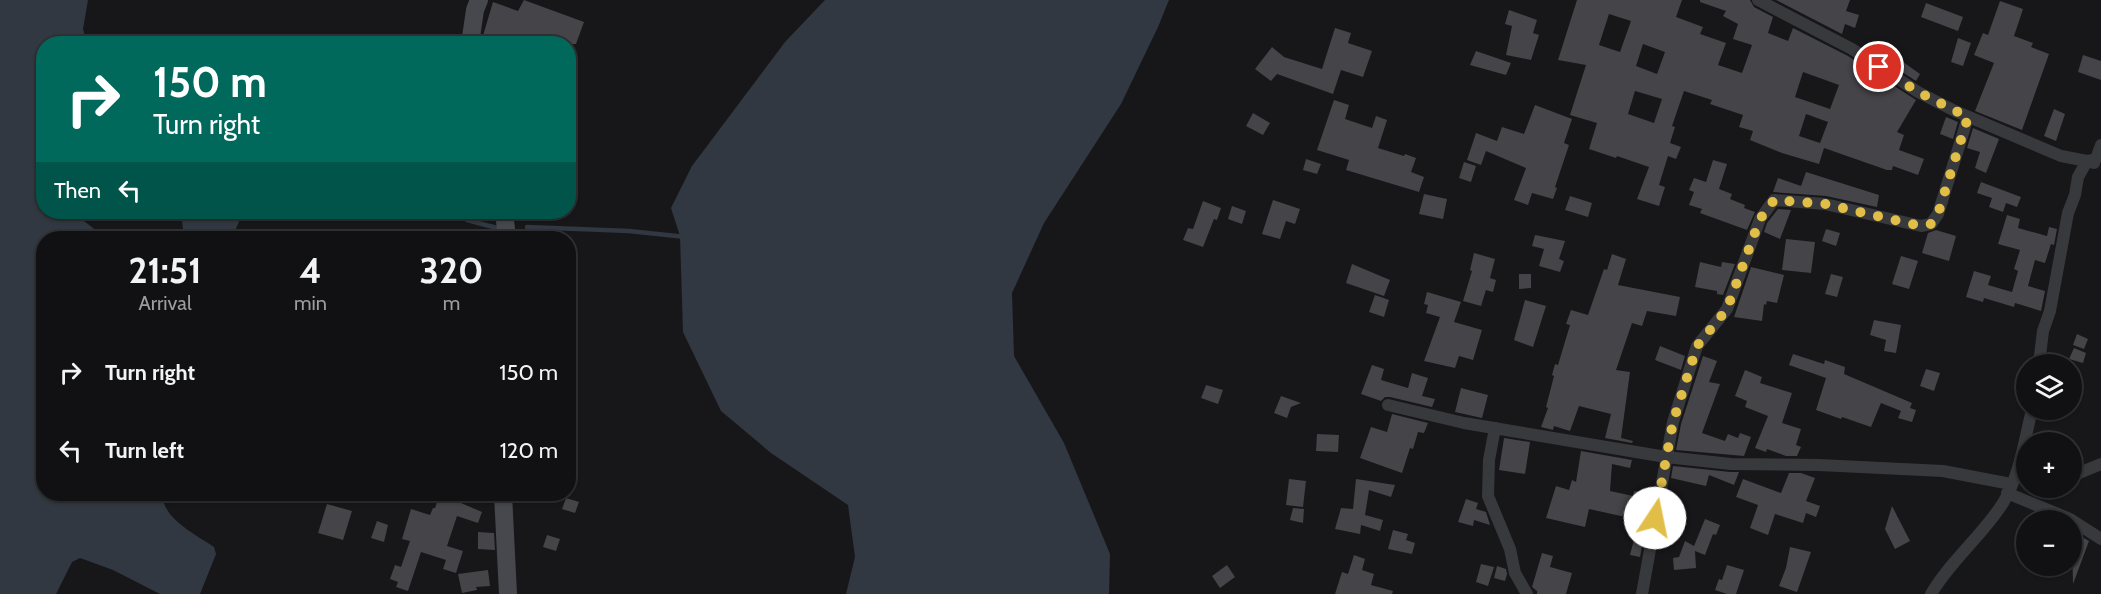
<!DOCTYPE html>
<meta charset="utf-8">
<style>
:root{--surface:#111113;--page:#1e1f21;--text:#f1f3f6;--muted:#9c9da0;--line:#303133}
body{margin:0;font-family:Cabin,sans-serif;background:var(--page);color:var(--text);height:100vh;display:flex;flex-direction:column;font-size:22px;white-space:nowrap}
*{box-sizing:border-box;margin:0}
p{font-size:20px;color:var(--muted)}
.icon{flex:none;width:33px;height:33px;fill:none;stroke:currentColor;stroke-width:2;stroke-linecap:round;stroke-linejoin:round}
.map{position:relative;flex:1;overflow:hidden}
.sheet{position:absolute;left:36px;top:231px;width:540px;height:270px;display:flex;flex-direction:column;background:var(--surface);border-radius:24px;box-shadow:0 2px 4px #0004,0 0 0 2px var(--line)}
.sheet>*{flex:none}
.hud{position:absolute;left:36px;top:36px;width:540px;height:183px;border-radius:24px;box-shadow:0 2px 4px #0004,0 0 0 2px var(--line);background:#00695c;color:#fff;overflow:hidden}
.controls{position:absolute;left:2016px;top:354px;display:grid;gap:12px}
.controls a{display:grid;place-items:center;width:66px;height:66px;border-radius:50%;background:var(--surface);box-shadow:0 2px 4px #0004,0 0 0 2px var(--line);font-size:30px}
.pin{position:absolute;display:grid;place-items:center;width:51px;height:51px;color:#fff;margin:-26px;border:3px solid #fff;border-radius:50%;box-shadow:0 2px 6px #0007}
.me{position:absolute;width:66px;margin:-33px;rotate:11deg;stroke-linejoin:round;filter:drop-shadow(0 0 4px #0008)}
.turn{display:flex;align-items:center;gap:21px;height:126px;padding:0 18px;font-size:27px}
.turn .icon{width:78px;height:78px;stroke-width:2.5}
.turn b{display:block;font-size:42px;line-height:51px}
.then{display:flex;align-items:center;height:57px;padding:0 18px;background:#0003;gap:12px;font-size:22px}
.eta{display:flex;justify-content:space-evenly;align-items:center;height:102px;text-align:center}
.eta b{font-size:36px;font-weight:700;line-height:42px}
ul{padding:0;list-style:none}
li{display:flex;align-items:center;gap:18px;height:78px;padding:0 18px}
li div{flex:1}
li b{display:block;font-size:22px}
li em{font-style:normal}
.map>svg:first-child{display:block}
.water{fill:#313841}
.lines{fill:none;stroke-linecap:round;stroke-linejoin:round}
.stream{stroke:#313841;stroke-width:4.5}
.building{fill:#444449;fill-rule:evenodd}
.street{stroke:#38393d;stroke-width:12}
.secondary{stroke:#47484d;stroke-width:18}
.route{stroke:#e1be47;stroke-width:10;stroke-dasharray:0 18}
</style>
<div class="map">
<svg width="2101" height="594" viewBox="0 0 2101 594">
<rect width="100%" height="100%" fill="#171719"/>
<g class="water">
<path d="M0,0H88L83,29L87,43L44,44V212H79L84,221L106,238H44V494H162C163,519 195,534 214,547L216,554L200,594H160L113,570L80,558L72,562L56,594H0Z"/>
<path d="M825,0H1169L1158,27L1121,104L1044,223L1012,293L1014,356L1064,443L1110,554L1109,594H846L855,557L848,505L771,453L721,411L683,332L680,236L671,208L692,166L785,42Z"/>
<path d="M181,212H243L232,238H184Z"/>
</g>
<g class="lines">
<g class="stream">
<path d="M458,212L467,220L497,228"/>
<path d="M527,227L629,231L686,237"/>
</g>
</g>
<g class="building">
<path d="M524,0L584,22L576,44H495L482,39L493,2L518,11Z"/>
<path d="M1577,0H1682L1676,17L1703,27L1700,34L1726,43L1718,65L1742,73L1752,45L1733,39L1738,24L1723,16L1726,11L1700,2V0H1750L1754,7L1773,17L1768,33L1788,41L1793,28L1848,56L1916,100L1897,132L1904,135L1899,150L1924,159L1918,175L1893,166L1892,170H1887L1824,148L1819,164L1782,153L1750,140L1753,131L1739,127L1743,115L1710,104L1712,100L1684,91L1672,126L1675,127L1670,143L1681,147L1676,159L1668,156L1659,185L1665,187L1659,206L1637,199L1649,167L1617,156L1616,158L1589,149L1597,123L1570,115L1586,65L1558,60ZM1609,14L1631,21L1620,52L1599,45ZM1643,44L1665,52L1657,74L1636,66ZM1803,72L1839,85L1830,109L1795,97ZM1635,91L1662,99L1654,123L1628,114ZM1806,114L1828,122L1820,143L1799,136Z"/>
<path d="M1776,0H1850L1846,11L1859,15L1855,28L1845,24L1842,34Z"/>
<path d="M2000,1L2023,9L2014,36L2033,43L2031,47L2049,54L2022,130L1975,111L1994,63L1974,55L1983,33L1988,35Z"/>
<path d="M1926,3L1963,17L1958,31L1921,17Z"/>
<path d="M1509,10L1537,20L1533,33L1539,35L1531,60L1506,55L1512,26L1505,24Z"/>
<path d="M1335,28L1351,33L1348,43L1372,51L1363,77L1341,70L1333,94L1277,74L1271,81L1255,69L1272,47L1284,57L1322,69Z"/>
<path d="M1958,38L1971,43L1963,66L1951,62Z"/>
<path d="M1476,51L1511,63L1506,75L1470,65Z"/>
<path d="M2083,55L2101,61V80L2078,72Z"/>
<path d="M1899,59L1920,74L1916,81L1894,67Z"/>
<path d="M1334,100L1349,105L1345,119L1372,128L1376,116L1387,120L1378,148L1404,156L1405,154L1416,158L1411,172L1424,177L1419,192L1346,170L1349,160L1317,150Z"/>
<path d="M1535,105L1572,119L1564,143L1569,145L1555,187L1557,188L1553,199L1532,193L1528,205L1514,200L1526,168L1486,151L1481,165L1467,160L1476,133L1497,141L1502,127L1524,134Z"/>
<path d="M2054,109L2065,114L2056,141L2044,136Z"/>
<path d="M1253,113L1270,123L1263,135L1246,126Z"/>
<path d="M1946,117L1958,122L1953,139L1940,134Z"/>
<path d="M1973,128L1999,139L1986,173L1975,168L1980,152L1967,148Z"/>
<path d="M1306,159L1321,164L1317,174L1303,170Z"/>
<path d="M1713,160L1727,164L1719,189L1732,194L1730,199L1745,205L1744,208L1755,212L1747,230L1700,213L1702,209L1689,205L1694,192L1689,190L1694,178L1706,182Z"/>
<path d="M1464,162L1476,166L1471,182L1459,178Z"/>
<path d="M1806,172L1879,195L1877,207L1826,196L1773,192L1778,178L1801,186Z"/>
<path d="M1981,182L2021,197L2017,207L2006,203L2003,212L1989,207L1992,198L1977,193Z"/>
<path d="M1424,194L1447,199L1443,219L1419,214Z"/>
<path d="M1570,196L1592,203L1588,217L1565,210Z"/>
<path d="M1273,200L1300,209L1295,224L1286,221L1280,239L1262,234Z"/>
<path d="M1203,201L1221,208L1217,220L1214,219L1203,247L1183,240L1188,228L1193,229Z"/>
<path d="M1232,206L1246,211L1242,224L1228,219Z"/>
<path d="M1778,209L1791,210L1780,239L1764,232L1767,223Z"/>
<path d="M2007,215L2020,219L2018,228L2047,236L2049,227L2057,229L2054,245L2051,244L2045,263L2035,260L2028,286L2045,291L2041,311L2015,303L2014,307L1984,298L1983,302L1966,297L1974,271L1991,276L1988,285L2012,292L2018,271L2014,269L2020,250L1998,244Z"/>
<path d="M1826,229L1840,233L1836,246L1822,241Z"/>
<path d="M1936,230L1956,236L1949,261L1922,253L1928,233Z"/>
<path d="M1535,235L1565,241L1559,259L1564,261L1560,272L1539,266L1544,249L1532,246Z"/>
<path d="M1786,239L1815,242L1811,273L1782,270Z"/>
<path d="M1474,253L1495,259L1490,278L1496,280L1493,292L1486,290L1481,306L1463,301L1472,271L1470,270Z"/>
<path d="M1612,254L1626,259L1618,285L1680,297L1676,316L1647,311L1642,326L1632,323L1616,370L1630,372L1621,438L1633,441L1632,443L1605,438L1611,414L1579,406L1570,431L1554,426L1553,430L1541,427L1548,408L1546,407L1554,376L1552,375L1555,364L1558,365L1570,325L1566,324L1571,310L1588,315L1604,269L1607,270Z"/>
<path d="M1901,256L1918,261L1909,289L1892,284Z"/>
<path d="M1700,262L1721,267L1722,262L1735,264L1723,295L1717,294V291L1695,287Z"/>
<path d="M1352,264L1390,280L1384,296L1346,283Z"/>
<path d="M1751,267L1784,275L1777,303L1767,301L1766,305L1764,304L1762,321L1734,317Z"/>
<path d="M1519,274H1531V288L1519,289Z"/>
<path d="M1831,274L1843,277L1837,297L1825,294Z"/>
<path d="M1427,292L1461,302L1454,322L1482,330L1473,360L1459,356L1455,368L1424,361L1440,317L1426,313L1428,305L1424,304Z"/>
<path d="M1375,295L1389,300L1384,317L1369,312Z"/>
<path d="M1525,300L1546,306L1533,347L1514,340Z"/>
<path d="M1874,320L1901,325L1896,353L1884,351L1886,340L1870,335Z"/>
<path d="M2077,334L2088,339L2084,349L2073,345Z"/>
<path d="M1660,346L1685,356L1681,370L1655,360Z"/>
<path d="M2074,348L2086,353L2083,363L2069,359Z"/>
<path d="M1793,354L1824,364L1825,360L1845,367L1844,374L1912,403L1910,408L1916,410L1912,422L1898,418L1901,411L1881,403L1871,427L1842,417L1841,419L1816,410L1826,378L1789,365Z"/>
<path d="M1703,356L1717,361L1709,382L1720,384L1702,433L1725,441L1728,434L1738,438L1740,433L1751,437L1744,456L1676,450L1681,424Z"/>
<path d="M1372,365L1384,369L1381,380L1408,388L1412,373L1428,378L1422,396L1435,399L1432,407L1390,397H1385L1381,401L1361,394Z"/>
<path d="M1926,369L1940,373L1934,391L1920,386Z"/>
<path d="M1745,370L1762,377L1760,383L1792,393L1782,423L1801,429L1796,445L1801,447L1797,456H1786L1767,449L1766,452L1755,448L1768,416L1745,407L1747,401L1735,396Z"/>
<path d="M1206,385L1223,390L1218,404L1201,398Z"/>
<path d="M1461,388L1488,395L1482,418L1455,412Z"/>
<path d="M1281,396L1301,403L1291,407L1287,418L1274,413Z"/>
<path d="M1392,414L1428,423L1424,433L1418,432L1413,449L1410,448L1402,473L1360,458L1371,427L1387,432Z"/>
<path d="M1317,434L1339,435L1338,452L1316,451Z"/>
<path d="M1504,438L1530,442L1525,474L1499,470Z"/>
<path d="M1581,451L1632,460L1630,468L1612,464L1610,491L1633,496L1634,491L1652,494L1640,557L1630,555L1637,528L1629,527L1630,518L1589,509L1585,527L1546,518L1556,486L1569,490L1572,480L1576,482Z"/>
<path d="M1673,466L1730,472H1739L1734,485L1709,475L1706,486L1671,478Z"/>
<path d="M1789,473H1801L1815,478L1806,501L1820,506L1816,517L1806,513L1803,523L1775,514L1768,535L1750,528L1758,505L1736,497L1743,479L1781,493Z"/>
<path d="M1289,479L1306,481L1303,507L1286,505Z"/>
<path d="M1356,479L1395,485L1391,497L1369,490L1365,515L1383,520L1380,531L1361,525L1360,534L1335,529L1341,508L1353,509Z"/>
<path d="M440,494L482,512L478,523L457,516L447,546L463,551L456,573L443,569L446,560L421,552L408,591L396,587L398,582L390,579L395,565L401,567L410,541L402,539L411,509L430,515L433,508H435Z"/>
<path d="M1668,496L1674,497L1669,522L1664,521Z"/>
<path d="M566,498L579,502L575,513L562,509Z"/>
<path d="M1466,499L1478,503L1476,509L1486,512L1490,525L1474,520L1473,526L1458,522Z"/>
<path d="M327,504L352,511L343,540L318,533Z"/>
<path d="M1892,506L1910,541L1895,549L1885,529Z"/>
<path d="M1293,508L1304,509L1303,523L1290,520Z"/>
<path d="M1705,519L1720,525L1716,535L1713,534L1705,555L1695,551L1696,568L1674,570L1673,558L1679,557L1685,541L1694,546Z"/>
<path d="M377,521L388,525L384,542L371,538Z"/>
<path d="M1393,530L1408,534L1406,540L1415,543L1412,554L1388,549Z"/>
<path d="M478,532L494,533L495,550L478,549Z"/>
<path d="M2075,533L2089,541L2073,584L2072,542Z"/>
<path d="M547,535L560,539L556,551L543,547Z"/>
<path d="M1790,547L1811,552L1797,592L1779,586L1786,568Z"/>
<path d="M1542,553L1553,556L1550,567L1572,573L1566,594H1537V591L1532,587Z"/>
<path d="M1354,555L1365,559L1362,570L1374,574L1371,585L1393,591L1392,594H1335L1342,572L1348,574Z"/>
<path d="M1481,564L1494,567L1488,586L1476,582Z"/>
<path d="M1227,565L1235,577L1220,588L1212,576Z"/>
<path d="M1727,565L1744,570L1736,594H1727L1715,590L1719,579L1722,580Z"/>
<path d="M1497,566L1506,569L1507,574L1505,581L1494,578Z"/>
<path d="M488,570L490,586L476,587L477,590L462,593L458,574Z"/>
</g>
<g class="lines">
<g class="street">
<path d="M1758,0L1852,49L1918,92L1955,111L2061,156L2087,161L2096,159L2101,145"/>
<path d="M2039,364L2043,331L2050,311L2068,213L2075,195L2078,177L2087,161L2094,163"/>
<path d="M1388,405L1464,423L1666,457L1731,464L1819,465L1943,471L2011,484"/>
<path d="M1495,428L1489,460L1488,496L1510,549L1515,573L1527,594"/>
<path d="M2072,476L2101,464"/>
<path d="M2007,493L2070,519L2101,539"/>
<path d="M1642,594L1673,422L1697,346L1727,309L1760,219L1774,200L1825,204L1921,226L1931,224L1938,214L1968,117"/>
<path d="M1931,594C1951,560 1982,536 2003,503C2020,475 2024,441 2032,410"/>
</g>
<g class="secondary">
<path d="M470,44L475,10L479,0"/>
<path d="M504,212L507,238"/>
<path d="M503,494L508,594"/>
</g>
</g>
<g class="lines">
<path class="route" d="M1655,518L1673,422L1697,346L1727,309L1760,219L1774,200L1825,204L1921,226L1931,224L1938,214L1968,117L1918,92L1879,67"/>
</g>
</svg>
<div class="controls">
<a><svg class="icon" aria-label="layers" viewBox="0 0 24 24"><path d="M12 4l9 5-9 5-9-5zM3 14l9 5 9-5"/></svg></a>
<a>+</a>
<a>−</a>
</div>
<div class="pin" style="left:1879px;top:67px;background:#d93025"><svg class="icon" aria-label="arrive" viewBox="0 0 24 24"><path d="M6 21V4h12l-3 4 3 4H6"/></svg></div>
<svg class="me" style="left:1655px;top:518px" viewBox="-20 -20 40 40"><circle r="19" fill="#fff"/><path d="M0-13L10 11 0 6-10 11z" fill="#e1be47"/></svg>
<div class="hud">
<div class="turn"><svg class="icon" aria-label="right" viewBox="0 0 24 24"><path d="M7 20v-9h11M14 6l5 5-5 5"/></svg><div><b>150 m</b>Turn right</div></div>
<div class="then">Then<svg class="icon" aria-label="left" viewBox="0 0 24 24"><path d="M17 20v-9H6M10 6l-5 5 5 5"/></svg></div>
</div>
<section class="sheet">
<div class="eta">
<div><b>21:51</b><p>Arrival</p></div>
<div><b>4</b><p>min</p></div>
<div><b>320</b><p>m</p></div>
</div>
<ul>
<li><svg class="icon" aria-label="right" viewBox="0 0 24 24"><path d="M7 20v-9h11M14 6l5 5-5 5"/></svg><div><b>Turn right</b></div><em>150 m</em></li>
<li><svg class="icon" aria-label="left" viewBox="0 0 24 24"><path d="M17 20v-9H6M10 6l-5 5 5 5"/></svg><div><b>Turn left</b></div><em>120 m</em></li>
</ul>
</section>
</div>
